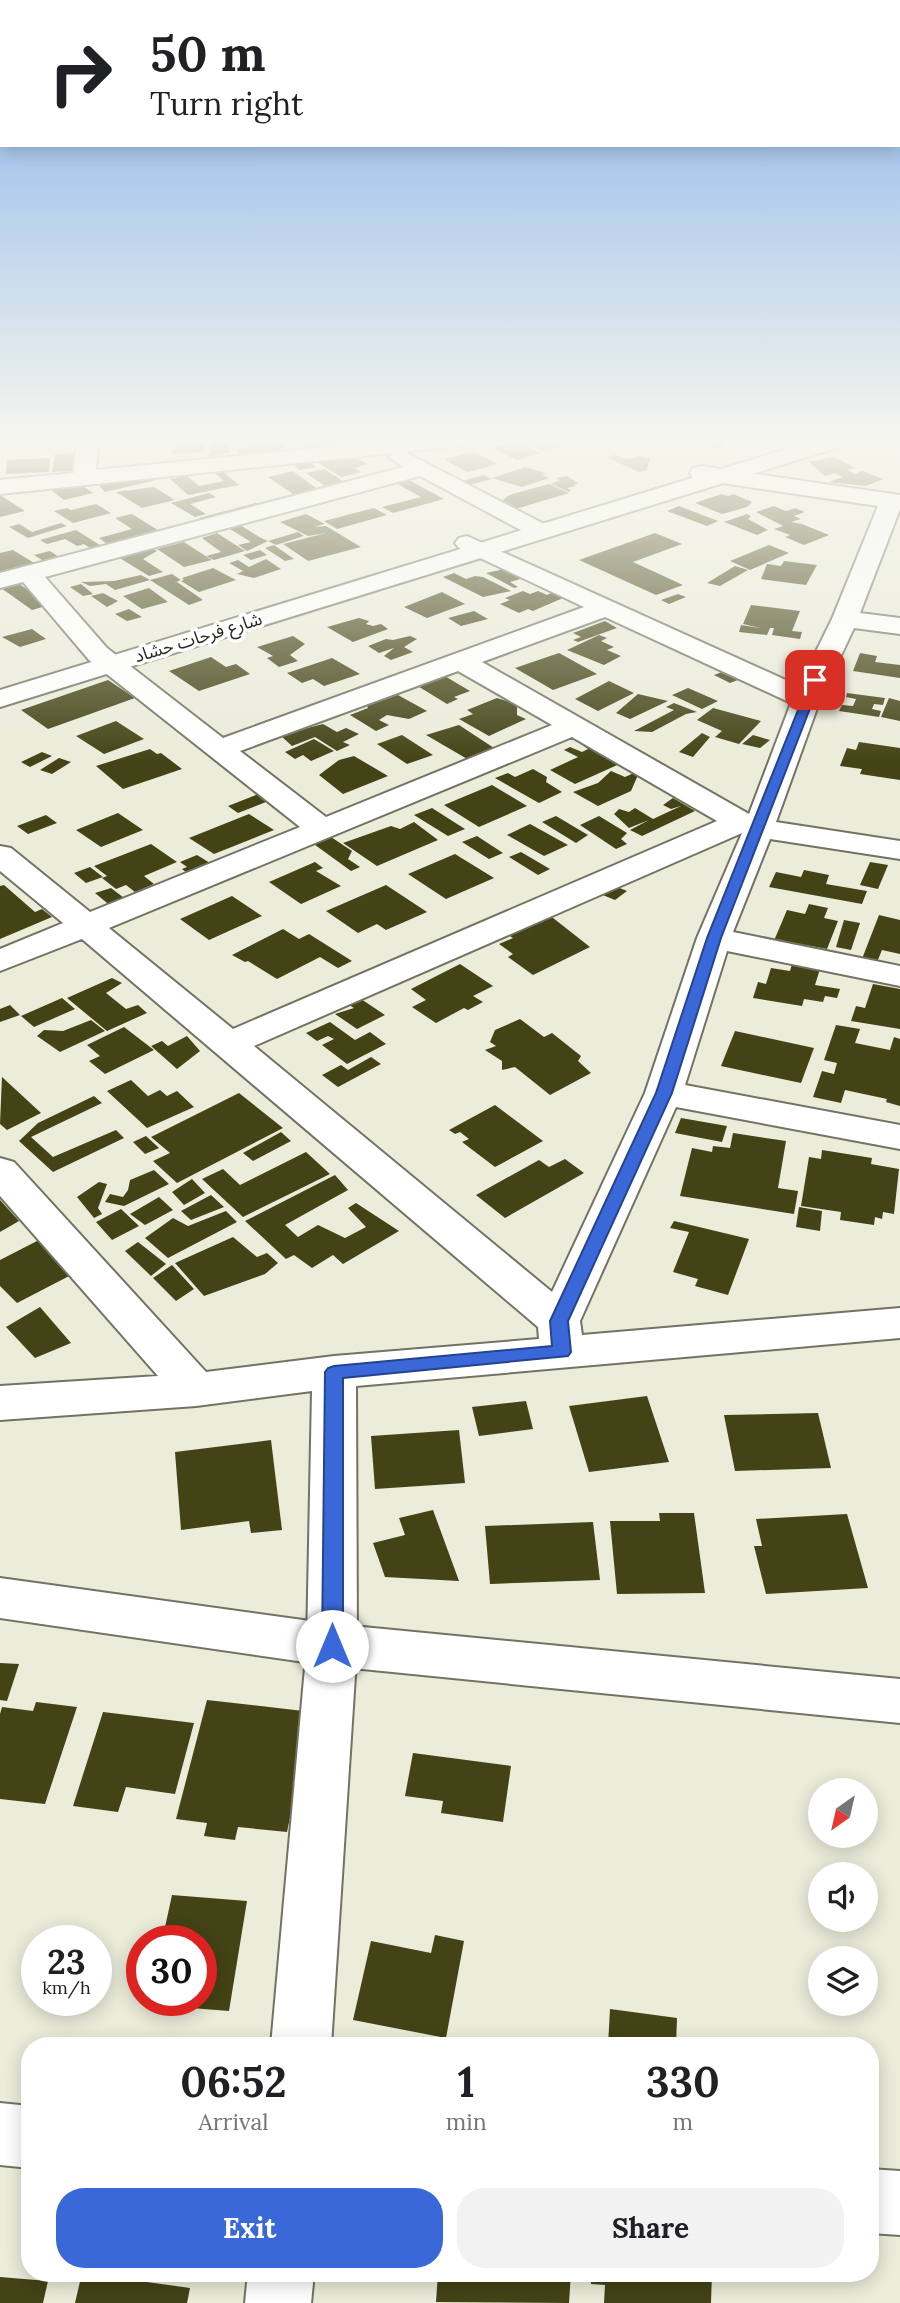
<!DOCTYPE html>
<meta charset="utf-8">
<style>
:root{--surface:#fff;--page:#f2f2f2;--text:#202124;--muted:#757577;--accent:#3a68d8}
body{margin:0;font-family:Lora,"Noto Sans Arabic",serif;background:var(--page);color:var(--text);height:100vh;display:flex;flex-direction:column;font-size:26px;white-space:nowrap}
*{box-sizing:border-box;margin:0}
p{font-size:23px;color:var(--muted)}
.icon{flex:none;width:38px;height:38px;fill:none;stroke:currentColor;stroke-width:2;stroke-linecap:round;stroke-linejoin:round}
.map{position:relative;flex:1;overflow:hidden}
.sheet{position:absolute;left:21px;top:2037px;width:858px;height:245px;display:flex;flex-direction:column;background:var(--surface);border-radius:28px;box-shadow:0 4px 18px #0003}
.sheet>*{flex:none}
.banner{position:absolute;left:0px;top:0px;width:901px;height:147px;box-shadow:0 4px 18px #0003;background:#fff;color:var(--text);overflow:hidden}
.needle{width:46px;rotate:214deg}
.fabs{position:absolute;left:808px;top:1778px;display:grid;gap:14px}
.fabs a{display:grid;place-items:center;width:70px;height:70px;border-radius:50%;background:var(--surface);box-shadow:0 4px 18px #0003;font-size:35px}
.speed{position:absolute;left:21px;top:1925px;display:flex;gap:14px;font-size:35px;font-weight:700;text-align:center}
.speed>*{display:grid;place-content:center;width:91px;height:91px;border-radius:50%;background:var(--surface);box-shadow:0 4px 18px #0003;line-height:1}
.speed small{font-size:18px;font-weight:400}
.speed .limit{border:10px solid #d22;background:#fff;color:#111}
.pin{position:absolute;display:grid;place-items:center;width:60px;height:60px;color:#fff;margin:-30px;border-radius:14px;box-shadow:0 4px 10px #0006}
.me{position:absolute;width:77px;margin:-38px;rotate:0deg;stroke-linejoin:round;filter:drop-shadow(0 0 5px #0008)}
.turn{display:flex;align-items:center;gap:24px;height:147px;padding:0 35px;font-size:32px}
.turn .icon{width:91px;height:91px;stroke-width:2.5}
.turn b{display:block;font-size:49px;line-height:60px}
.eta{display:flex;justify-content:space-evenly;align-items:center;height:119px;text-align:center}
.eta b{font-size:42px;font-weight:800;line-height:49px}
.cta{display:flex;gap:14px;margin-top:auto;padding:14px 35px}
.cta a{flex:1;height:80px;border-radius:28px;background:var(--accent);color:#fff;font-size:28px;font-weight:800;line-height:80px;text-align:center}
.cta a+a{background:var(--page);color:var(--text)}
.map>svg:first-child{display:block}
.building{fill:#434316}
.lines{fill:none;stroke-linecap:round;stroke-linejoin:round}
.street-casing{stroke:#727363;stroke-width:4}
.secondary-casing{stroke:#727363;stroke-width:4}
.primary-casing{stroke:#727363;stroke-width:4}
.street{fill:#fff;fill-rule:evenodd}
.secondary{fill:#fff;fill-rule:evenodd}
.primary{fill:#fff;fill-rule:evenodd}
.route{fill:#3a68d8;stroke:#26448c;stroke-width:2}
.labels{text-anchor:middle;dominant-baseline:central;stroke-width:7;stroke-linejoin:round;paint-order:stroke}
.far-street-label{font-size:18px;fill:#282822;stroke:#fff}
</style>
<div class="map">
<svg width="900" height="2303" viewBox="0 0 900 2303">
<rect width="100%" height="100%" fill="#ebecda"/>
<g class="building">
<path d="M206,440L204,452L172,454L176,441Z"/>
<path d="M212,440H227L230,453L209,456Z"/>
<path d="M255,440H281L285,450L239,454L237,449L250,447L244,441Z"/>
<path d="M348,440L351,443L308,449L304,443Z"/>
<path d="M518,440H600L588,444L579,440L543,451Z"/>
<path d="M698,440L713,441L729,440L720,443L726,445L719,448Z"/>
<path d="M515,441L540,453L517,460L491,448Z"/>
<path d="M475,452L498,464L467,472L444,459Z"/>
<path d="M76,453L73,471L52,472L55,454Z"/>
<path d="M342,455L349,459L356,458L368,464L354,468L361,472L341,477L315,461Z"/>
<path d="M615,455L626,459L639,456L650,458L647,470L638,472L607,457Z"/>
<path d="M305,456L316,467L299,470L288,459Z"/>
<path d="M834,457L856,468L847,470L855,474L862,471L883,479L866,486L829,482L843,477L834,473L825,476L809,462Z"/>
<path d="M50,458L49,472L6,474L7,460Z"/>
<path d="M216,466L239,485L188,495L170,479L187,476L199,486L224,481L208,468Z"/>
<path d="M525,467L546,473L542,475L550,478L522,487L492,478Z"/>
<path d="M324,469L343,481L325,486L306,473Z"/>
<path d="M293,471L320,491L296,496L268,477Z"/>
<path d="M186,473L105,492L93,479Z"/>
<path d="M484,475L492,479L466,486L458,482Z"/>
<path d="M567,476L578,483L574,485L576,486L567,488L571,490L569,492L551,484L560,480L557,478Z"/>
<path d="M407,479L444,499L393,513L382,507L421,497L394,482Z"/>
<path d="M80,484L93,493L64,500L51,490Z"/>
<path d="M549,484L569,493L516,509L501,502L509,495Z"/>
<path d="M154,487L175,500L142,508L116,492Z"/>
<path d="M209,493L216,497L190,504L206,514L195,517L171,503Z"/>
<path d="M721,494L728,496L733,494L752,502L747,507L722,514L695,503Z"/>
<path d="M0,495L25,511L0,517Z"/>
<path d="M256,503L259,505L202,520L199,518Z"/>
<path d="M96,504L111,513L73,523L54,511L67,508L71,510Z"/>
<path d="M679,506L718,521L707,526L667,511Z"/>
<path d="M774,506L786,511L795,508L805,512L794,516L801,519L791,522L802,524L829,535L804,545L785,537L790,535L774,529L783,526L756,512Z"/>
<path d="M374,508L387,515L337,529L324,521Z"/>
<path d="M132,514L161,532L110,546L99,538L132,529L115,518Z"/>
<path d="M306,514L325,524L314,527L326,526L361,547L308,561L283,544L326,533L308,536L280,522Z"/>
<path d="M747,514L751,516L748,519L768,530L757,535L724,522Z"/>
<path d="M61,523L67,526L28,538L9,527L19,524L32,532Z"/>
<path d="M237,523L261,538L268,541L247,551L238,545L251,542L225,526Z"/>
<path d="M76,530L103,547L93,550L84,544L77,546L65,539L47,544L40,540Z"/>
<path d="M298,532L304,536L276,545L268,541Z"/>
<path d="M217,533L245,551L214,560L206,556L221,552L202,538Z"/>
<path d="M655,533L682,544L633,562L683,585L656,595L579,560Z"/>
<path d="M184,542L207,557L212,560L184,567L157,549Z"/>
<path d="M274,545L294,559L285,561L265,548Z"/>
<path d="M769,545L789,553L750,570L730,561Z"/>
<path d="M152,548L157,551L143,559L163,572L149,576L118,557Z"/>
<path d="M13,550L39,566L0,577V553Z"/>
<path d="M260,550L267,555L251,560L243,555Z"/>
<path d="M50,551L59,557L45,562L34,555Z"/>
<path d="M266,559L281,569L254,578L237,574L243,571L229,563L238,560L249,567Z"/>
<path d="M784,561L817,565L806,585L761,579L767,564L781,566Z"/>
<path d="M735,566L748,570L720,586L707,583Z"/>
<path d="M213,568L236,580L199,592L181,581L184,580L182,578Z"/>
<path d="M509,568L527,577L510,582L518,587L514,588L486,573Z"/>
<path d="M454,573L466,579L475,576L483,577L511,591L483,597L443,577Z"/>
<path d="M172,574L181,580L174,583L177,582L203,600L189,605L150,580Z"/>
<path d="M141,575L150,580L115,590L106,584L90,586L81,582L114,581Z"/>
<path d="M18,583L49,605L32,610L1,588Z"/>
<path d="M81,584L93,594L83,596L70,587Z"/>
<path d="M149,588L168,602L142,609L123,596Z"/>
<path d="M523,591L530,594L538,591L547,595L551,593L563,598L533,611L528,609L519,613L500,604L510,600L505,598Z"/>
<path d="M442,592L465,604L427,618L404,607Z"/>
<path d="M103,593L118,601L107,607L91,596Z"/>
<path d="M678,594L686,597L669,604L661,600Z"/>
<path d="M751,605L800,611L792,631L802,632L800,639L772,635L774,628H770L767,635L739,632L741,625L760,628L743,624Z"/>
<path d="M129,609L142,617L127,621L115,614Z"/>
<path d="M474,611L488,619L461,626L448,618Z"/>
<path d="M359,618L369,621L366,624L373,626L381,624L388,629L353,642L327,627Z"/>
<path d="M605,621L617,628L578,642L573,640L581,637L573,633Z"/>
<path d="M32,629L46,639L20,647L2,637Z"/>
<path d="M599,635L607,638L601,641L614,647L607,650L621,656L604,665L567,650Z"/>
<path d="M293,636L305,644L290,655L298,661L279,667L267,658L273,656L257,647Z"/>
<path d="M410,636L417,639L404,647L413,652L391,660L384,656L394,648L379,653L368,646L386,639L393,640Z"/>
<path d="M559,653L597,674L553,690L515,668Z"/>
<path d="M860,653L877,656L875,662L900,665V678L853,671Z"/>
<path d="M211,657L226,667L236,664L250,674L199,691L169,671Z"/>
<path d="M332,658L360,674L324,686L313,679L302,683L287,673Z"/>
<path d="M727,670L743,678L730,683L714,675Z"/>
<path d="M443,675L470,691L454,697L458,699L447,704L416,685Z"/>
<path d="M108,680L135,698L48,729L21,710Z"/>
<path d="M609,681L634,693L598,711L575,699Z"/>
<path d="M688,688L718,701L702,709L672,695Z"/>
<path d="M387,689L427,711L409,719L387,715L379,720L389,725L376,731L350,715L368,708L365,700Z"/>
<path d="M847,693L885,698L883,705L874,704L872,709L881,711L879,717L839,711L842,705L853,706L856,699L846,697Z"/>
<path d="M638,694L668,701L630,719L616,713Z"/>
<path d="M497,698L517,704V715L526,719L489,736L459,719L473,714L467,710Z"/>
<path d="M889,698L900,701V721L881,717Z"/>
<path d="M674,703L697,712L686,714L652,732L634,731L674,710L666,707Z"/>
<path d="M713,708L761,721L739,744L715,737L722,731L697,720Z"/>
<path d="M116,721L144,739L104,754L76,736Z"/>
<path d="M323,724L337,732L346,728L359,734L343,742L350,745L337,751L315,737L292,746L280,735Z"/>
<path d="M459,725L494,748L469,760L426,735Z"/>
<path d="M702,733L710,737L693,757L679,752Z"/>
<path d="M402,735L433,755L407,764L377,744Z"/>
<path d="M753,735L770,740L760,748L742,744Z"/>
<path d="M314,739L334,751L311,761L303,755L295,759L285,752Z"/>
<path d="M588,741L624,762L575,784L550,770L578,757L564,750L570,747L582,752L588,749L581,744Z"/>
<path d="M859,742L900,748V780L860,774L862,769L840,766L847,748L856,750Z"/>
<path d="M150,749L157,754L161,753L182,769L123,789L96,766Z"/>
<path d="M42,752L52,756L30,767L21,762Z"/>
<path d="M354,756L388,776L343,794L319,775L339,760Z"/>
<path d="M59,758L71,762L52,774L40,770Z"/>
<path d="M533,769L547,777L546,782L562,792L539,803L495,778L508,773L515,777Z"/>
<path d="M611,771L625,777L634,773L638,775L631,791L598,806L573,792L598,783Z"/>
<path d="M492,785L527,806L479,827L444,805Z"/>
<path d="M261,793L271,800L238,813L228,806Z"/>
<path d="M673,798L695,811L642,836L630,830L649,820L629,828L614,814L619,809L629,812L635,808L653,819L681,806L671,809L663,805Z"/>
<path d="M432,808L465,829L448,836L414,815Z"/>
<path d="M118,813L143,830L101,847L76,830Z"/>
<path d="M249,814L274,830L214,854L189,838Z"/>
<path d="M46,815L57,823L28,834L17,826Z"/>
<path d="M556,816L588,835L576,843L542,822Z"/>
<path d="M599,816L627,833L621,839L627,844L616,849L580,825Z"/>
<path d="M414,822L438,840L377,866L343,843L391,826L400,829Z"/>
<path d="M530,824L568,845L544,856L507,835Z"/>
<path d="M328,835L352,851L348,859L360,867L351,871L311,842Z"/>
<path d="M477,836L503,853L489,859L462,842Z"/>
<path d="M151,844L177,862L144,876L154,884L135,892L126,885L116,889L102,878L107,876L94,866Z"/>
<path d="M521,852L550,869L538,875L509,857Z"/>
<path d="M455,854L494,878L446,899L408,874Z"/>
<path d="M197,855L210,863L187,873L182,869L187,867L180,862Z"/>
<path d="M315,862L323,868L316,871L341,886L301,904L269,882Z"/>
<path d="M870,862L888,865L878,889L860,885Z"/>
<path d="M90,867L103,877L86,883L74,873Z"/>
<path d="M804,870L829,875L826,884L867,891L862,904L769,887L776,872L801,877Z"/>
<path d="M610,884L627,891L615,900L598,893Z"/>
<path d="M4,885L35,912L42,909L52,917L0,939V886Z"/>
<path d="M386,885L427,912L386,930L377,924L358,933L326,911Z"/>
<path d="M111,888L128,901L112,907L95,893Z"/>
<path d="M232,896L262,916L209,940L180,919Z"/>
<path d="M809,904L828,908L824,918L838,921L827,949L806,945L805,949L773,943L787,910L805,914Z"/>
<path d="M548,914L590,947L533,975L508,957L513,954L499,944L513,938L505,933Z"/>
<path d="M879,915L900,920V954L882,950L875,967L860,964Z"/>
<path d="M844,920L860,923L851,950L836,947Z"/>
<path d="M283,929L299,939L309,934L352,961L338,968L320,957L277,979L248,961L245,962L232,955Z"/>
<path d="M460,964L493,986L473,996L483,1002L468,1010L464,1008L436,1023L412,1007L426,1000L411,989Z"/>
<path d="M792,964L820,969L815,985L840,989L837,998L825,996L823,1002L804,999L802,1006L753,998L758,982L766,984L771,968L790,971Z"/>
<path d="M112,978L122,983L106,993L126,1009L138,1005L147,1013L107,1031L67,998Z"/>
<path d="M873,984L900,989V1029L851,1021L856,1006L865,1008Z"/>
<path d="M62,998L75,1009L34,1027L21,1016Z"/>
<path d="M361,999L385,1015L357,1029L335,1014L354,1008L349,1005Z"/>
<path d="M10,1005L20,1015L0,1022V1009Z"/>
<path d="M520,1019L544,1037L552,1033L581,1056L578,1061L591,1073L550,1095L515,1067L502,1070V1061L485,1050L496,1046L490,1042L495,1030Z"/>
<path d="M91,1020L105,1031L60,1052L37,1036L44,1030L63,1031Z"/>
<path d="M330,1022L355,1040L370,1032L386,1044L347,1064L322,1045L334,1039L328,1036L317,1041L306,1033Z"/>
<path d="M836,1025L860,1029L855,1043L890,1050L894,1037L900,1039V1106L886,1102L887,1099L845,1090L841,1103L813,1097L822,1071L834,1074L837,1063L824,1060Z"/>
<path d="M124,1027L154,1050L105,1074L89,1061L100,1056L87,1045Z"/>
<path d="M735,1031L814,1048L801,1083L721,1066Z"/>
<path d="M187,1036L200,1051L177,1069L151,1046L162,1041L168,1046Z"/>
<path d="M371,1057L381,1064L338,1087L322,1075L341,1065L348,1070Z"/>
<path d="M2,1077L41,1113L7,1130L0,1124Z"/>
<path d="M131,1080L148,1096L160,1090L167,1096L177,1091L194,1107L147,1128L107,1091Z"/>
<path d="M239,1093L283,1128L177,1183L153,1161L170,1153L151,1137Z"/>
<path d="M94,1096L102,1103L31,1137L53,1157L116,1130L124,1138L53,1172L19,1141L38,1123Z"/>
<path d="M495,1105L543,1141L495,1167L462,1142L469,1139L460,1132L455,1134L449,1130Z"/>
<path d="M681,1118L727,1126L722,1142L675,1133Z"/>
<path d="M281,1132L291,1141L253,1161L243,1153Z"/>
<path d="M733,1133L786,1141L778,1188L798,1191L794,1214L680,1196L692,1148L712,1152L713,1146L730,1148Z"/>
<path d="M146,1136L159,1148L145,1154L133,1142Z"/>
<path d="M822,1150L872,1158L871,1164L899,1169L894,1214L883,1212L882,1219L875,1217L874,1225L840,1220L841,1212L801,1206L809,1157L821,1159Z"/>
<path d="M306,1152L330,1174L243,1217L202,1179L223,1169L240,1185Z"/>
<path d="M565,1159L584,1173L505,1218L476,1195L539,1160L549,1167Z"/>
<path d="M154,1170L169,1184L124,1206L105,1202L110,1194L123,1197L128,1190L130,1180Z"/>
<path d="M335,1175L348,1190L285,1225L298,1237L318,1225L345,1238L366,1227L348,1208L356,1203L399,1231L343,1264L333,1255L312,1268L294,1255L286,1259L245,1221Z"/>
<path d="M192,1179L205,1193L184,1205L172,1192Z"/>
<path d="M99,1182L107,1184L98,1208L102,1214L94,1218L77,1197Z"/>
<path d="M211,1195L224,1207L191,1220L181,1211Z"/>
<path d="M159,1197L173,1210L145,1225L130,1214Z"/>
<path d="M0,1200L19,1221L0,1232Z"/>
<path d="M799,1207L822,1211L820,1231L796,1227Z"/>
<path d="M121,1209L139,1226L112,1240L96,1222Z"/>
<path d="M226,1211L237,1222L168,1258L145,1238L173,1218L188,1226Z"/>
<path d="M674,1221L749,1239L728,1295L695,1286L698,1279L673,1272L689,1232L670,1228Z"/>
<path d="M233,1237L257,1257L267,1253L278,1263L265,1274L204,1296L175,1263Z"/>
<path d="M39,1240L73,1274L17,1303L0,1286V1260Z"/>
<path d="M138,1242L166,1264L151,1276L125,1251Z"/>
<path d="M172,1265L194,1289L176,1301L153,1278Z"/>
<path d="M40,1307L71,1343L35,1358L6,1327Z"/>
<path d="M647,1396L669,1462L589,1472L569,1406Z"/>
<path d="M526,1401L533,1429L479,1436L472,1407Z"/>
<path d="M818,1413L831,1468L735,1471L724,1415Z"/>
<path d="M459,1430L465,1483L375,1489L371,1436Z"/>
<path d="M271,1440L282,1530L251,1533L249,1521L181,1530L175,1452Z"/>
<path d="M433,1510L459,1581L385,1577L373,1543L405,1535L399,1518Z"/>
<path d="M659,1513H694L705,1593L617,1594L610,1521H660Z"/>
<path d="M847,1514L868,1588L766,1594L754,1546H762L756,1519Z"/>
<path d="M593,1522L600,1580L490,1584L485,1526Z"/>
<path d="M0,1663L19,1664L7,1701L0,1700Z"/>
<path d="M207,1700L312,1712L287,1832L238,1827L235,1840L204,1836L207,1823L176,1819Z"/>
<path d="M36,1702L77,1707L45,1804L0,1799V1714L2,1707L33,1711Z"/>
<path d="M103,1712L194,1723L175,1794L126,1787L118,1812L73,1806Z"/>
<path d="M413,1753L511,1766L503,1822L441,1813L443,1801L405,1796Z"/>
<path d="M172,1895L247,1901L229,2011L153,2005L154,2000H201V1941H162Z"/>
<path d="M435,1935L464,1941L446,2038L353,2020L371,1941L431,1953Z"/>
<path d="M610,2009L677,2018L676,2046H608Z"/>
<path d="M82,2273L190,2288L187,2303H75Z"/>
<path d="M438,2273H571L569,2303L436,2302Z"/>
<path d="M591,2273H712L711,2303H604L605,2285L591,2284Z"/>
<path d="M0,2277L48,2281L43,2303H0Z"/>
</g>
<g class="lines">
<defs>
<g id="street">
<path d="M77,440H99L96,470L395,440H468L465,445L457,446L405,452L548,526L552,531L548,536H532L420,476L45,577L107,648L223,738L584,607L459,548L455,543L459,538L467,536L799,686L832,619L878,506L701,480L693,478L690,473L693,468L701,466L900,495V509L860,613L900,618V634L854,628L820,700L776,822L900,841V859L770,839L733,932L900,966V986L727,951L685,1085L900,1125V1149L676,1107L580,1321L582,1335L900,1308V1338L356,1386L357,1645L331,2046H271L307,1645L312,1391L196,1406L0,1420V1386L158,1376L0,1196V1158L14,1162L206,1372L334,1356L539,1339L538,1327L82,939L0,971V949L63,923L0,871V846L11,848L90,912L300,827L89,660L23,582L0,588V573L403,467L389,457L392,453L0,494V480L73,473ZM605,617L791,703L749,814L482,662ZM458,671L552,725L326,817L240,751ZM572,737L717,821L233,1029L109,928ZM742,833L697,938L645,1093L552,1292L254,1046Z"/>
<path d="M0,2103L30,2106V2168L0,2165Z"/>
<path d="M870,2169L900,2171V2235L870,2233Z"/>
<path d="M248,2273H314L311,2303H245Z"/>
</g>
<path id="secondary" d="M0,1578L332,1624L900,1679V1723L332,1666L0,1618Z"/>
<path id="primary" d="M816,440H849L846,445L0,707V690Z"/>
</defs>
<use href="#street" class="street-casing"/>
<use href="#secondary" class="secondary-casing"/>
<use href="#primary" class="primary-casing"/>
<use href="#street" class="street"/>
<use href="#secondary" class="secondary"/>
<use href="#primary" class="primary"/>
</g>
<linearGradient id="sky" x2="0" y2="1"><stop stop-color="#81afea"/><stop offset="0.58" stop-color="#f6f6ee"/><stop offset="1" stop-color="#f6f6ee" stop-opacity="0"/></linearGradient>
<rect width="900" height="762" fill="url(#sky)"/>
<path class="route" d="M815,676L821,680L721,938L672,1093L568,1321L571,1352L568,1356L343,1378V1646L340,1652L332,1654L325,1652L322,1646L325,1372L328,1368L334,1366L552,1346L550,1321L656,1093L707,938L810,680Z"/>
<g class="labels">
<g class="far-street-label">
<text transform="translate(198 637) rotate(-17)">شارع فرحات حشاد</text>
</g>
</g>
</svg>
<div class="fabs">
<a><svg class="needle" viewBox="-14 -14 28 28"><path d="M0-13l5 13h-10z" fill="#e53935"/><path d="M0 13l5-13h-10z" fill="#757577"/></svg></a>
<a><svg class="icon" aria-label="sound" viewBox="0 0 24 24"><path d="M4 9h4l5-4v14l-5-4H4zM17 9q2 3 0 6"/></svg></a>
<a><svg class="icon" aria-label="layers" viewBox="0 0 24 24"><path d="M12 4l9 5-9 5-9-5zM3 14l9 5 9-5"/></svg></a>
</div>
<div class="speed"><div>23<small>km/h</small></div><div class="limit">30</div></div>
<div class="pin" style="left:815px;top:680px;background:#d93025"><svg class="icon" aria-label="arrive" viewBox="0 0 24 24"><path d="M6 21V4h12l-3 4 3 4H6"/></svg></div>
<svg class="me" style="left:332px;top:1646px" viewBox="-20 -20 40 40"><circle r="19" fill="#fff"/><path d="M0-13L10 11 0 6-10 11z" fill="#3a68d8"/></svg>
<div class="banner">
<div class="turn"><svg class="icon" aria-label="right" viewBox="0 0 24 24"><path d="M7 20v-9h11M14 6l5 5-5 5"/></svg><div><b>50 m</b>Turn right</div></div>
</div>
<section class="sheet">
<div class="eta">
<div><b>06:52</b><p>Arrival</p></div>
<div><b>1</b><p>min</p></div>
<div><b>330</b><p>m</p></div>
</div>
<div class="cta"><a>Exit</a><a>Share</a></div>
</section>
</div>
